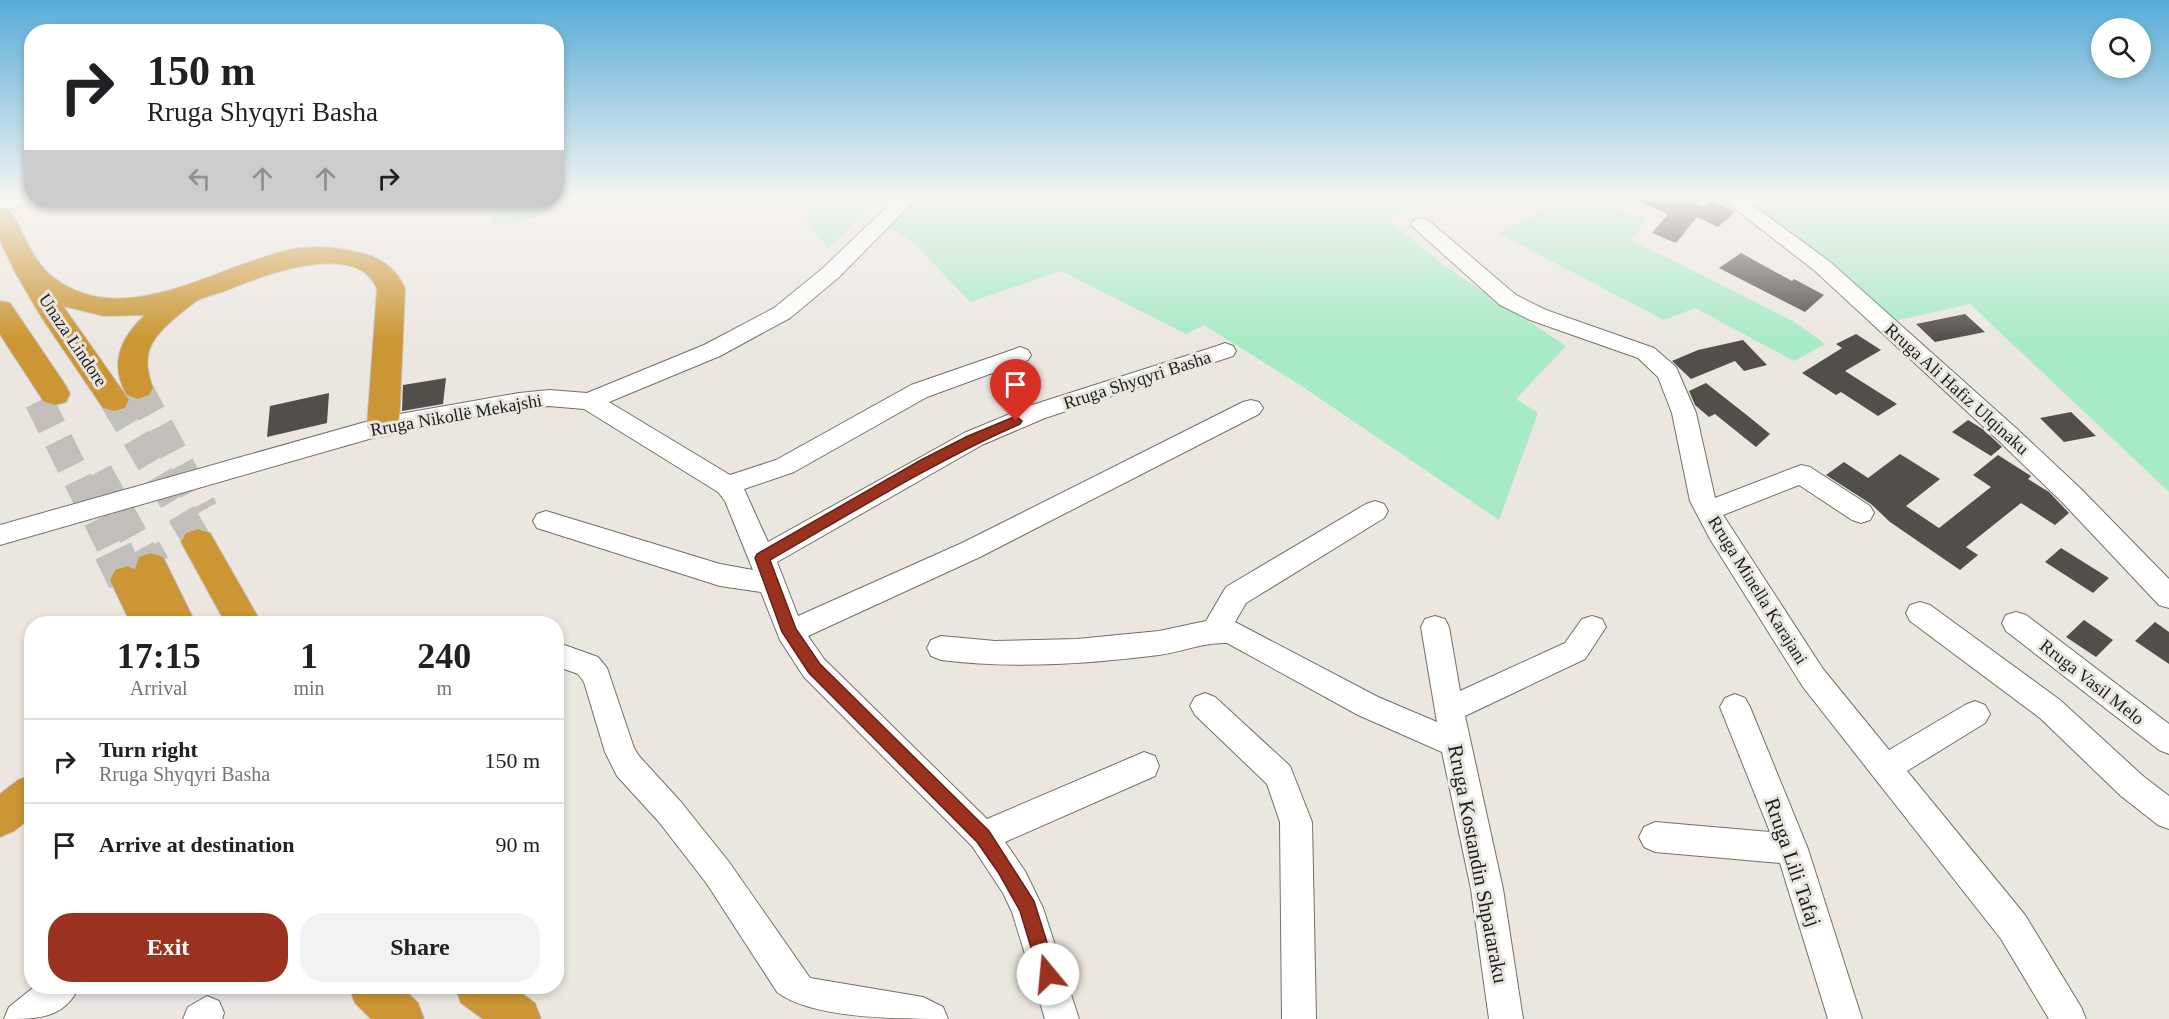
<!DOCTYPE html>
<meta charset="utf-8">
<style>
:root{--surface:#fff;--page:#f2f2f2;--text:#202124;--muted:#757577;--line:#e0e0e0;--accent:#9b321f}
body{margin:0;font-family:"Times New Roman",serif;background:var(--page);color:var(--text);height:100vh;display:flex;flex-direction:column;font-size:22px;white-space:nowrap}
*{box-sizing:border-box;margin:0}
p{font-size:20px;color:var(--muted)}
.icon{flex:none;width:33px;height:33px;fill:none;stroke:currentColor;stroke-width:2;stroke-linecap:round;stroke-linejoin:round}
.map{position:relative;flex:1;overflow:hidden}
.drawer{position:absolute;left:24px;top:616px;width:540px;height:378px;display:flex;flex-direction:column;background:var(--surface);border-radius:24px;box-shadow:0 3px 9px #0003}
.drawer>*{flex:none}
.banner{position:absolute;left:24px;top:24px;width:540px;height:183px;border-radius:24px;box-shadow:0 3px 9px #0003;background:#fff;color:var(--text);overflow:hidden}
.tools{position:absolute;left:2091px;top:18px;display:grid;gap:12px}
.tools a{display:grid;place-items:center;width:60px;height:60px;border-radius:50%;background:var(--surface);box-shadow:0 3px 9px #0003;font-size:30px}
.pin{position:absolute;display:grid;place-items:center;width:51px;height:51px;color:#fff;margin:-62px -26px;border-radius:50% 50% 50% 0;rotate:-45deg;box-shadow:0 0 6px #0007}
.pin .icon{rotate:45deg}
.me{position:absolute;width:66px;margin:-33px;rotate:343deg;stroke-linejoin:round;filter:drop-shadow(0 0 4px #0008)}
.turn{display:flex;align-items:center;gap:21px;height:126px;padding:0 24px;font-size:27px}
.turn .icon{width:78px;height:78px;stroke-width:2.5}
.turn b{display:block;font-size:42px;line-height:51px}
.lanes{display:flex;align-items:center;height:57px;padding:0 24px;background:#0003;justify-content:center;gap:30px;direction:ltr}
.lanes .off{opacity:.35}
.eta{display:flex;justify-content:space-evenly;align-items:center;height:102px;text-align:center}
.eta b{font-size:36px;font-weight:800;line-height:42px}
.cta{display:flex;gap:12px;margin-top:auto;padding:12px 24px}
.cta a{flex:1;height:69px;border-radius:24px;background:var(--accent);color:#fff;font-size:24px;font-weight:800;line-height:69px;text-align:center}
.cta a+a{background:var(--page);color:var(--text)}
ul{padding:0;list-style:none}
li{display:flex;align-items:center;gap:18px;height:84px;padding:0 24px;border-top:2px solid var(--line)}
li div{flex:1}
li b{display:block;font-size:22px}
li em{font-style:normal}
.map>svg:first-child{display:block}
.green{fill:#a7eac6}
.building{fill:#524e49}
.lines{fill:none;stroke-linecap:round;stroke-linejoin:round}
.highway-tunnel-far1{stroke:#c2beb9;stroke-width:29;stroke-dasharray:29 15;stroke-linecap:butt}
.highway-tunnel{stroke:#c2beb9;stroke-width:39;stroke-dasharray:39 20;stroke-linecap:butt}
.minor-casing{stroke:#746f6a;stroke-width:2}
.highway-casing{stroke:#c4c4c4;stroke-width:2}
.minor{fill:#fff;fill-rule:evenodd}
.highway{fill:#cb9633;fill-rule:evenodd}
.route{fill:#9b321f;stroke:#652014;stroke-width:1.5}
.labels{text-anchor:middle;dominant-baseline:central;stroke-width:6;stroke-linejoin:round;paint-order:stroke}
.street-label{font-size:18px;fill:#1e1d1b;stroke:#ebe6e0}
.near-street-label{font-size:21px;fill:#1e1d1b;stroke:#ebe6e0}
</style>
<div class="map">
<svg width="2169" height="1019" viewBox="0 0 2169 1019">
<rect width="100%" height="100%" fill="#ebe6e0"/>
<g class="green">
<path d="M557,198H560L537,217L492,227L501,200H556Z"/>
<path d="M805,198H880L828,249L805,218L811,205Z"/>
<path d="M907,198H1437L1388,219L1443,265L1566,346L1516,399L1538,413L1499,520L1300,385L1204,325L1186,334L1061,271L970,302L913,242L880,222Z"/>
<path d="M1551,198H1625L1620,211L1647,219L1631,240L1793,321L1825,344L1794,361L1695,308L1664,320L1498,233L1557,203Z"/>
<path d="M1727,198H2169V492L1970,304L1885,323L1822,266Z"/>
</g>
<g class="building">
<path d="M1630,198H1682L1704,207L1713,201L1735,212L1718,227L1697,217L1676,243L1652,233L1668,214Z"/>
<path d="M1741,253L1792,281L1794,279L1824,295L1805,312L1719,268Z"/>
<path d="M1965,314L1985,332L1935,342L1916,324Z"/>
<path d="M1856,334L1881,350L1845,371L1897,404L1878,416L1841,392L1836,395L1802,373L1842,348L1836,344Z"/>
<path d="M1743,340L1767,365L1744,371L1735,361L1691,379L1672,361L1698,350Z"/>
<path d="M446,378L443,404L402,411L403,385Z"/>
<path d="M1706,383L1748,416L1770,434L1756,447L1715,414L1709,417L1695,405L1689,391Z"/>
<path d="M329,393L327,423L267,437L270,406Z"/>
<path d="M2071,412L2096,436L2064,442L2040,418Z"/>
<path d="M1968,420L1984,430L2002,447L1991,456L1952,432Z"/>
<path d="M1900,454L1940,479L1906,506L1939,528L1991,487L1973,475L1998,455L2031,476L2028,479L2049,492L2069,513L2055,525L2021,503L1966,547L1978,555L1960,570L1890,522L1871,504L1826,475L1844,462L1868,478Z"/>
<path d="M2061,548L2109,578L2093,593L2045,562Z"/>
<path d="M2084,620L2113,640L2096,657L2066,637Z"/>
<path d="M2155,622L2169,632V664L2135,641Z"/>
</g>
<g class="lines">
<g class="highway-tunnel-far1">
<path d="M138,388L204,510"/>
<path d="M114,400L198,542"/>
<path d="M39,401L114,553"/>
<path d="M98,472L143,553"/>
</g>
<g class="highway-tunnel">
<path d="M113,551L127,580"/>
<path d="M142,551L151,567"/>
</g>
<defs>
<g id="minor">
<path d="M5,198H32L33,200L31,202L0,212V199Z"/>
<path d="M896,198H917L838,278L790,318L720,356L609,402L730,475L776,460L911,385L1012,350L1020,347L1028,350L1031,355L1028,360L927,397L794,472L744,489L768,542L964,433L1029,406L1217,346L1225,343L1233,346L1236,351L1233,356L1045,418L982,445L777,562L798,616L962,543L1243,402L1251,400L1259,402L1263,408L1259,414L980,557L808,636L824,659L987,819L1144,752L1155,756L1159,766L1155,776L1005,842L1025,871L1043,908L1079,1019H1045L1012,912L1003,893L972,846L804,677L780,640L761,592L720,586L537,528L533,521L537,514L546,511L720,564L753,570L725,501L718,492L584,409L549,406L519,409L383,435L0,545V525L383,417L519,393L549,390L587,393L704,345L774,308L823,268Z"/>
<path d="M1721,198H1743L1829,261L2017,429L2080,488L2169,579V608L2159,605L2062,502L1999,441L1815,271Z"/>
<path d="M1421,218L1428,220L1516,295L1546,310L1654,348L1676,367L1696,413L1715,498L1801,465L1810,467L1870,506L1874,513L1870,520L1861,523L1852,520L1799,485L1723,515L1823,669L1889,750L1965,705L1975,701L1985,705L1990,714L1985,723L1907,771L2025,915L2081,1007L2086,1019H2049L2001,939L1803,687L1710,539L1690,501L1672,413L1658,377L1638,358L1530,320L1500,305L1414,228L1411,224L1414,220Z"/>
<path d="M1375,501L1384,504L1388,511L1384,518L1246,603L1235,622L1378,697L1437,722L1421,627L1425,619L1435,616L1445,619L1449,627L1460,691L1565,643L1582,619L1592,616L1602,619L1606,627L1585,659L1465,716L1503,889L1523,1019H1489L1471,889L1442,752L1358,715L1227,643C1203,642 1182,652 1159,655C1086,664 1013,669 941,660L931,656L927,648L931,640L941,636L995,641L1077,639L1159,631L1206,621L1226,587L1366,504Z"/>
<path d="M1920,602L1930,605L2060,700L2143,776L2169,796V829L2158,825L2121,796L2040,718L1910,621L1906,613L1910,605Z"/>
<path d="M2016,612L2026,615L2169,724V754L2159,750L2006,631L2002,623L2006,615Z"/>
<path d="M556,642L598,657L607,668L634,748L639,756L681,802L729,862L810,978L923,997L943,1007L948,1019C901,1019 811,1019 777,992L707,884L659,822L617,776L605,752L584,682L578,674L556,666Z"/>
<path d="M1205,693L1215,697L1290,766L1312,822L1316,1019H1282L1280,822L1267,784L1195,715L1190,706L1195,697Z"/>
<path d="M1735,694L1745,698L1750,707L1808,849L1862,1019H1828L1780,863L1655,852L1644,847L1639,837L1644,827L1655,822L1770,832L1720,707L1725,698Z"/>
<path d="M34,987H79C64,1019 37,1019 4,1019L9,1007Z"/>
<path d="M207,996L219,1001L224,1013L222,1019H183L188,1007Z"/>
</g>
<g id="highway">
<path d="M0,207L9,209C24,231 32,262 54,278C126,332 219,264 293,249C317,245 338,247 361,253C382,258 397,269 405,289L399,426L394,434L383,437L372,434L367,426L377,289C357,238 258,277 225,291C216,294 202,297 195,302C180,314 158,329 150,348C145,362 148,374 153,388L149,395L138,399L127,395C109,365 120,338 145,315L104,316L63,306L129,400L125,408L114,411L103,408L40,315L15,272L0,240Z"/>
<path d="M0,301L10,303L66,386L70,394L66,402L55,405L44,402L3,339L0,334Z"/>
<path d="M198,529L210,533L262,624H226L181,542L186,533Z"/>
<path d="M151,553L163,557L196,624H131L110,580L115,570L127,566L135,569L139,557Z"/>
<path d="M32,775V817L14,831L0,837V794L18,780Z"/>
<path d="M349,987H402L418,1003L424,1019H371L355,1003Z"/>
<path d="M455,987H513L535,1003L541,1019H483L461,1003Z"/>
</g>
</defs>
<use href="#minor" class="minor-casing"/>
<use href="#highway" class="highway-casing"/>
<use href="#minor" class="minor"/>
<use href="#highway" class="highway"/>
</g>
<linearGradient id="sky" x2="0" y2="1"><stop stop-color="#57acd8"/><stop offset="0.58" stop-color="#f6f4f1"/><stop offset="1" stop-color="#f6f4f1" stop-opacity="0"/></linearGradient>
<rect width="2169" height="340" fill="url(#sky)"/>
<path class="route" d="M1016,416L1022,421L1020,424C933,462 852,513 770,560L796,629L820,664L989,831L1034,901L1057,974L1054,981L1048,983L1042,981L1039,974L1020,911L998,872L977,842L809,673L782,632L755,558L757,554L921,460L968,436Z"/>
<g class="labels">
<g class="street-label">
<text transform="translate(73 340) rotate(56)">Unaza Lindore</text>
<text transform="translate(1137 380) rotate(-18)">Rruga Shyqyri Basha</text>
<text transform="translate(1957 389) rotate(42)">Rruga Ali Hafiz Ulqinaku</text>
<text transform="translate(456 415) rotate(-10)">Rruga Nikollë Mekajshi</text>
<text transform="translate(1758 590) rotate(58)">Rruga Minella Karajani</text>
<text transform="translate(2092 682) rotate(38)">Rruga Vasil Melo</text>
</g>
<g class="near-street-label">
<text transform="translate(1793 862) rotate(71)">Rruga Lili Tafaj</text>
<text transform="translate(1478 864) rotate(79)">Rruga Kostandin Shpataraku</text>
</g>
</g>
</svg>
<div class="tools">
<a><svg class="icon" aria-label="search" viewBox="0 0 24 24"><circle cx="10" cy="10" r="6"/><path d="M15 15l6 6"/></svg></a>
</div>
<div class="pin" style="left:1016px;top:421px;background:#d93025"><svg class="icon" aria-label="arrive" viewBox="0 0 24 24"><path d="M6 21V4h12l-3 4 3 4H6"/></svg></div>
<svg class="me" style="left:1048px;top:974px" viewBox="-20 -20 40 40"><circle r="19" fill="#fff"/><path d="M0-13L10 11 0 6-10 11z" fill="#9b321f"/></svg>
<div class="banner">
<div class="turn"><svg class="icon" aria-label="right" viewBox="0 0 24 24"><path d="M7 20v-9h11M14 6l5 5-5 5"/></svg><div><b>150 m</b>Rruga Shyqyri Basha</div></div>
<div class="lanes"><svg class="icon off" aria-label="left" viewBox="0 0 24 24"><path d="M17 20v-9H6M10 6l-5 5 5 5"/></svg><svg class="icon off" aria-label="ahead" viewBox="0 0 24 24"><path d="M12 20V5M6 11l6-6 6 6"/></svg><svg class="icon off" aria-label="ahead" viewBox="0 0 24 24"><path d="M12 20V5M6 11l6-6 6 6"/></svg><svg class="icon" aria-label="right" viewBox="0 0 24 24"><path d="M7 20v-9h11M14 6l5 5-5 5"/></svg></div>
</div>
<section class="drawer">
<div class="eta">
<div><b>17:15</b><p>Arrival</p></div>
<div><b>1</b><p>min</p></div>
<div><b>240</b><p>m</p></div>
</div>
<ul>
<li><svg class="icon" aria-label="right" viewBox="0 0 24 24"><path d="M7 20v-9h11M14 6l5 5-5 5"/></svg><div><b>Turn right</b><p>Rruga Shyqyri Basha</p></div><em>150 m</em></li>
<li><svg class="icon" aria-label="arrive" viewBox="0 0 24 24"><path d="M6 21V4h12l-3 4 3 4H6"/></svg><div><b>Arrive at destination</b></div><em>90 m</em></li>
</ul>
<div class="cta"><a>Exit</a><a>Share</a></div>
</section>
</div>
